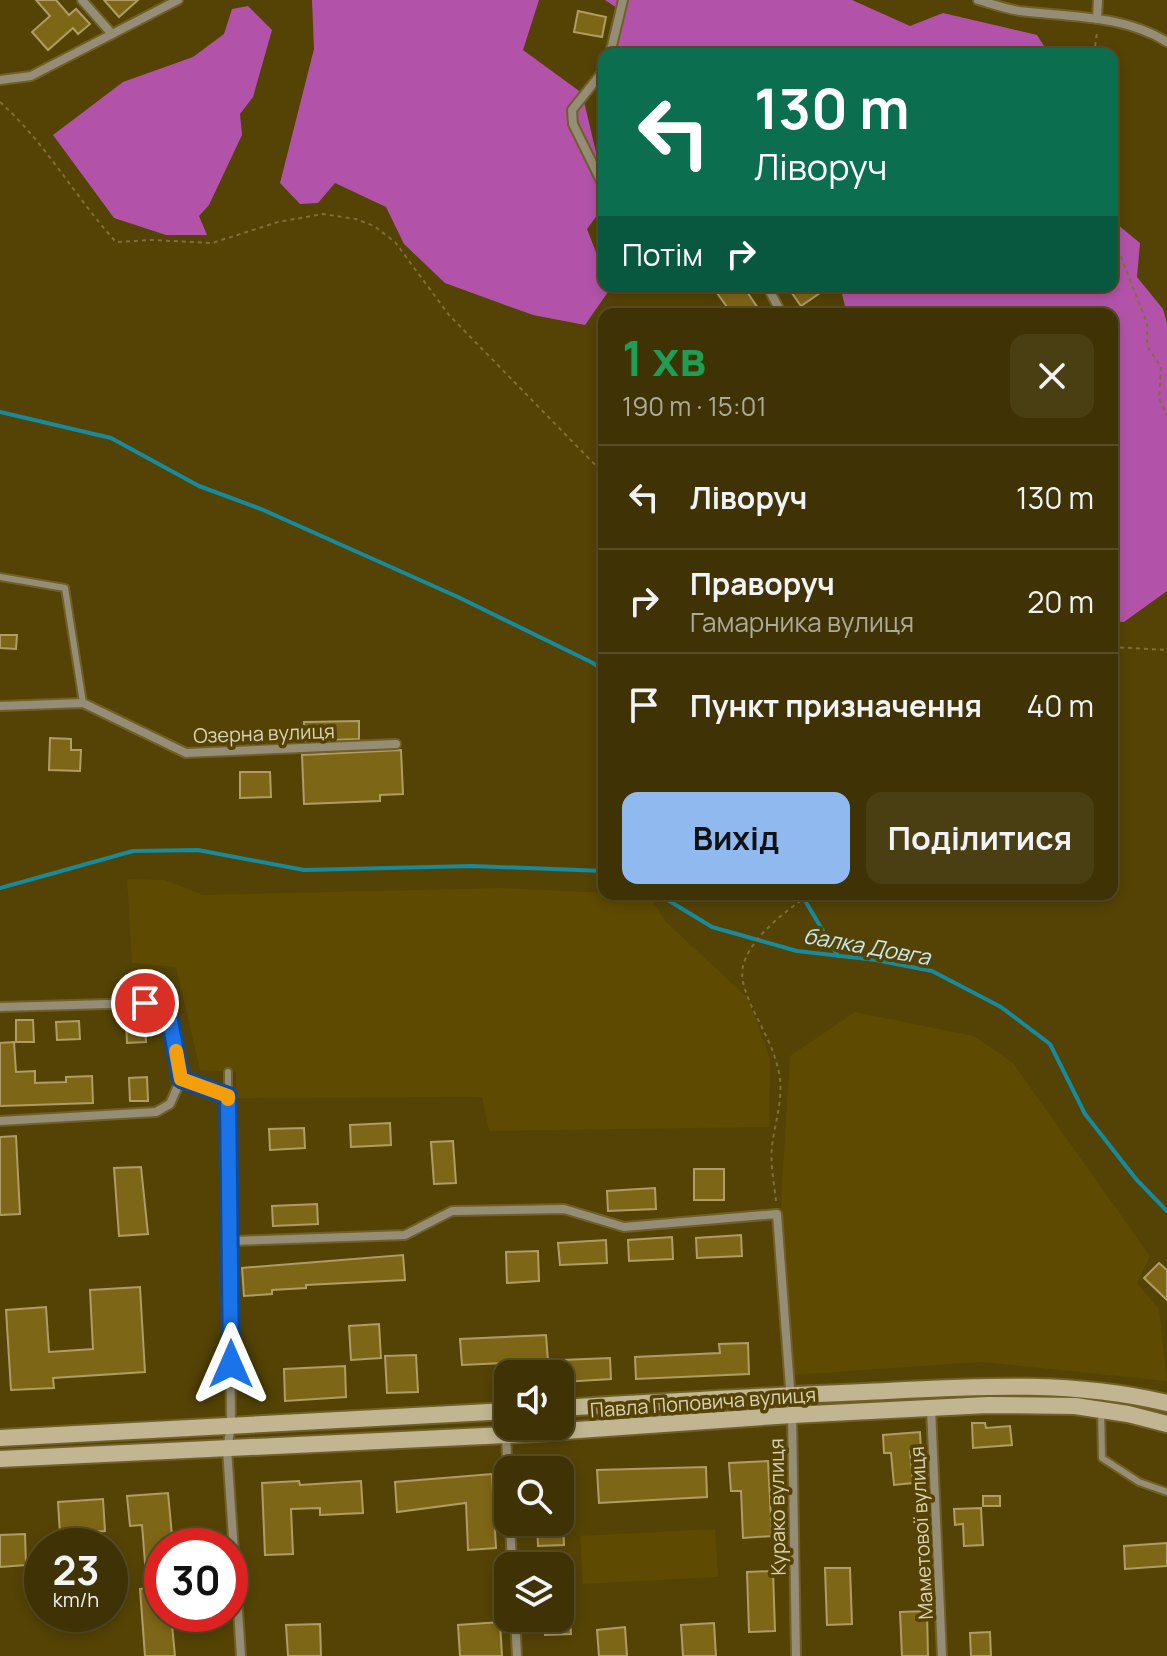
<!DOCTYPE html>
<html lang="uk">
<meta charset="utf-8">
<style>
:root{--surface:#3f3204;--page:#4a3e13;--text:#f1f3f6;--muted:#adaa9a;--line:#584d26;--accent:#90b9f0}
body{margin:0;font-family:Manrope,sans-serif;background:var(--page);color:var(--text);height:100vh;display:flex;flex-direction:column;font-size:30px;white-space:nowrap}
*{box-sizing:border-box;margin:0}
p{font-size:26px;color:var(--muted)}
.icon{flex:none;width:44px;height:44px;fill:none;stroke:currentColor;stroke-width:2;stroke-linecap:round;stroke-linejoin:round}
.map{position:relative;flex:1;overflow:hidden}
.drawer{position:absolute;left:598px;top:308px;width:520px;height:592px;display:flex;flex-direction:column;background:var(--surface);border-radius:16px;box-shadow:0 4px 12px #0003,0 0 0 2px var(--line)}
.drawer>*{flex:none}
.top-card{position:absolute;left:598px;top:48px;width:520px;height:244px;border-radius:16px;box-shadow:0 4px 12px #0003,0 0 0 2px var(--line);background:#0b6e4f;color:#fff;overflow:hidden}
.controls{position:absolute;left:494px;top:1360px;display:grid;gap:16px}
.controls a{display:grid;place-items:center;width:80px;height:80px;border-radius:16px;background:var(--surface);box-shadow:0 4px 12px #0003,0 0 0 2px var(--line);font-size:40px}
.speed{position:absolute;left:24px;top:1528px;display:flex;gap:16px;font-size:40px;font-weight:700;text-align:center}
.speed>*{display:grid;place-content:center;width:104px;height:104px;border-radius:50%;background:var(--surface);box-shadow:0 4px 12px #0003,0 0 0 2px var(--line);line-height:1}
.speed small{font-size:20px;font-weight:400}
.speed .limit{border:12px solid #d22;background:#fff;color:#111}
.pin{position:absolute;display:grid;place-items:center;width:68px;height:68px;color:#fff;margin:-34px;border:4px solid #fff;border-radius:50%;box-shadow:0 2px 8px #0007}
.me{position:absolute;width:88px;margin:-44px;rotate:0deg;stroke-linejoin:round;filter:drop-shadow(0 0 6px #0008)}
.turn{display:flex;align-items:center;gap:28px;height:168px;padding:0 24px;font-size:36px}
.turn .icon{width:104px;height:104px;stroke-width:2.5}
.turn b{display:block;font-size:56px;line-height:68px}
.then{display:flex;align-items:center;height:76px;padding:0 24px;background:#0003;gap:16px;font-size:30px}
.round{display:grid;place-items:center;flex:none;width:84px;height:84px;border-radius:16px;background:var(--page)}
.overview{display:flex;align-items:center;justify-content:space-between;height:136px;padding:0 24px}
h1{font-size:48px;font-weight:700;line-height:60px;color:#1e9e55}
.primary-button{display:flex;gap:16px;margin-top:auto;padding:16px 24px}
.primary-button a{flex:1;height:92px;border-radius:16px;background:var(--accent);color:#111;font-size:32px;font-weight:700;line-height:92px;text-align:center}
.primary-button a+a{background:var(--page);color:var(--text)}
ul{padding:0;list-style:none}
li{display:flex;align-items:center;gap:24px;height:104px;padding:0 24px;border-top:2px solid var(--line)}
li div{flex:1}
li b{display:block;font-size:30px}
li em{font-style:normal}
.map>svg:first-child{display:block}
.built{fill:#5e4a00}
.forest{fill:#b253a9}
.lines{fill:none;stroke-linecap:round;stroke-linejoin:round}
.stream{stroke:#168b9d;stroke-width:4}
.building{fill:#7e6617;stroke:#af9c66;stroke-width:2}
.lane-casing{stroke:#6f6028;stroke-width:10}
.street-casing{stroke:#6f6028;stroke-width:12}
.secondary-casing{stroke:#6f6028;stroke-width:20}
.path{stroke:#7d6e3a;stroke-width:2;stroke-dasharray:4 4;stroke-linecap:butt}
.lane{stroke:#958d76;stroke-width:6}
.street{stroke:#958d76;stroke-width:8}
.secondary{stroke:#c2b591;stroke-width:16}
.route-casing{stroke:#114b97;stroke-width:20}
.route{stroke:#1a73e8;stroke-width:14}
.slow{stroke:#f59e0b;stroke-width:14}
.labels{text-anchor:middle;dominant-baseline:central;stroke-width:7;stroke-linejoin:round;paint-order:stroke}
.street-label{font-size:20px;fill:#dbd2b6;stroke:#544305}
.water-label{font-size:22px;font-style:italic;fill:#c6eaf1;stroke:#544305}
</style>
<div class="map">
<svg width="1167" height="1656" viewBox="0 0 1167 1656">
<rect width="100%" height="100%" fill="#544305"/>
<g class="built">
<path d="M127,879L165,880L203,895L501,888L649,895L666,922L748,998L770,1059L769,1127L489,1131L482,1097L235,1098L236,1072L200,1070L176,967L132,963Z"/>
<path d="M855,1012L974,1036L1013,1063L1150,1256L1137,1283L1159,1309L1167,1381L982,1362L791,1375L781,1200L790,1056Z"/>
<path d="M715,1529L718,1577L583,1584L580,1536Z"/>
</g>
<g class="forest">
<path d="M312,0H539L523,50L582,93L604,186V206L587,229L604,273V286H609L610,289L585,325L533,315L445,283L404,244L386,207L335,183L318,203L300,204L280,183L314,49Z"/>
<path d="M605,0H852L910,26L943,13L1037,35L1049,54H643L614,45L620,10Z"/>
<path d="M248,6L272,30L253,97L240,114L242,135L209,205L199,216L207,235H166L114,218L53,135L123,82L193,57L224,34L232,9Z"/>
<path d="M1112,220L1140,243L1137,277L1163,309L1167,323V591L1124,622L1112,621V314H847L840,286H1112Z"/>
</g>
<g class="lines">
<g class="stream">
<path d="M0,412L111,438L199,486L261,509L458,597L593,663L604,672"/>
<path d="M0,888L133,851L198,850L304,870L472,866L604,871"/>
<path d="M658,894L712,927L797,951L876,960L932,971L1001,1007L1050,1044L1085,1114L1136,1179L1167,1211"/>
<path d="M801,894L838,956"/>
</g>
</g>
<g class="building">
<path d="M36,0H56L69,15L76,9L90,24L78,34L73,28L48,50L32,32L50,16Z"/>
<path d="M104,0H138L119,17Z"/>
<path d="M578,11L606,17L602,37L574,32Z"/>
<path d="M712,286H743L762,314H732Z"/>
<path d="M787,286H830L801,306Z"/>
<path d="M0,635H17L16,649L0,648Z"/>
<path d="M359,721V739L304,741V722Z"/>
<path d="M50,738L71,739V750H81L80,771L49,770Z"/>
<path d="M401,750L403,794L380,795V801L304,804L302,755Z"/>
<path d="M240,772H270L271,797L240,798Z"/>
<path d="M145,1017L146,1042L127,1043L126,1018Z"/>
<path d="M16,1020H33L34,1042H16Z"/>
<path d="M79,1021L80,1039L57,1040L56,1022Z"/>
<path d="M14,1042L16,1072L35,1071V1083L66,1082V1077L92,1076L93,1103L0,1106V1043Z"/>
<path d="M147,1077L148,1101H130L129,1078Z"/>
<path d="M390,1123L391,1145L351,1147L350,1125Z"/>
<path d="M304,1128L305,1148L270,1150L269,1129Z"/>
<path d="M16,1136L20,1214L0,1215V1137Z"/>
<path d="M453,1141L456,1183L434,1184L431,1142Z"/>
<path d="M141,1167L148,1234L119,1236L114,1168Z"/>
<rect x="694" y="1169" width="30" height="31"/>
<path d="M655,1188L656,1209L608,1211L607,1191Z"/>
<path d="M317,1204L318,1224L273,1226L272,1206Z"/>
<path d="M741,1235L742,1256L697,1258L696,1238Z"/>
<path d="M672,1237L673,1259L629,1261L628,1240Z"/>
<path d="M606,1240L607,1263L560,1265L558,1243Z"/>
<path d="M538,1251L539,1281L507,1283L506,1252Z"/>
<path d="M403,1255L405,1280L306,1285V1288L272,1290V1294L244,1296L242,1268Z"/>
<path d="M1159,1263L1167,1270V1300L1144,1278Z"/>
<path d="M140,1287L145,1372L53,1378L54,1388L11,1390L6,1310L46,1307L49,1352L93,1349L90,1290Z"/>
<path d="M379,1324L381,1358L351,1360L349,1326Z"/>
<path d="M546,1335L548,1361L462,1365L460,1339Z"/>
<path d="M748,1343L749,1374L636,1379L635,1357L720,1353L719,1344Z"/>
<path d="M416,1355L418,1392L387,1393L385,1356Z"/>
<path d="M610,1358L611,1379L563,1382L562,1360Z"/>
<path d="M345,1366L346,1397L285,1401L284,1369Z"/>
<path d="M972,1423H985L986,1428L1010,1426L1012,1445L973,1448Z"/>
<path d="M920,1432L921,1451H910L913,1483L894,1485L891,1453H884L883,1435Z"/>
<path d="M768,1461L772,1536L743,1538L741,1491H731L729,1463Z"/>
<path d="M706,1467L707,1497L599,1503L597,1470Z"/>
<path d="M560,1473H572L574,1499L560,1500Z"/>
<path d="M492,1474L496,1548L468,1550L466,1503L397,1512L395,1482Z"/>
<path d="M299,1481L300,1485L361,1481L363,1513L320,1515V1508L291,1509L293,1554L265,1555L262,1483Z"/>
<path d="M168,1493L173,1546H162V1614H171L175,1656H145L140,1589L147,1588L142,1525L130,1526L127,1496Z"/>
<rect x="983" y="1496" width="17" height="10"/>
<path d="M103,1499L105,1531L60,1534L58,1502Z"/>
<path d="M981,1508L983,1545L964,1546L963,1524L955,1525L954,1509Z"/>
<path d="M537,1522H563L564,1545L538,1546Z"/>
<path d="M25,1534L26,1565L0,1567V1535Z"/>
<path d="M1167,1543V1566L1125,1569L1124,1546Z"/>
<path d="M825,1568H850L852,1624L827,1625Z"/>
<path d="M773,1571L775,1631L749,1632L747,1572Z"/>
<path d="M927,1611L928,1656H902L900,1612Z"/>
<path d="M544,1618H570L571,1634L545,1635Z"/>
<path d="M500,1622L502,1656H460L458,1625Z"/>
<path d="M714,1623L716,1656H683L681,1625Z"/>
<path d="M320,1624L321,1656H288L286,1625Z"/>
<path d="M625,1627L627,1656H599L597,1630Z"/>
<path d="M990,1632L991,1656H971L970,1633Z"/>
</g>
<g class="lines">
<defs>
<g id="lane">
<path d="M0,577L65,588L83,703"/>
<path d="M228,1072V1096"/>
<path d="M1101,1411L1102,1458L1139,1482L1167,1492"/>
</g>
<g id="street">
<path d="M82,0L112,34"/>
<path d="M978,0C992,4 1006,9 1020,11C1070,17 1124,15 1167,42"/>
<path d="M1097,19L1098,0"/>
<path d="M610,54L623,0"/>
<path d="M604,70L572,110L573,124L604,187"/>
<path d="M0,80L31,76L178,0"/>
<path d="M767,286L782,314"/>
<path d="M0,706L83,703L186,753L396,744"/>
<path d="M0,1007L145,1003L163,1008L170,1021L181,1079"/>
<path d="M0,1121L156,1112L170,1104L181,1079L228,1096L231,1426L227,1449L241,1656"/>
<path d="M231,1241L405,1235L452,1211L564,1209L624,1227L777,1214L792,1415L796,1656"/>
<path d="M931,1408L942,1656"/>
<path d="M506,1435L508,1480"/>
<path d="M510,1522L512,1566"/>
<path d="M515,1618L517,1656"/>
</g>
<g id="secondary">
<path d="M560,1408C661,1402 763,1396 864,1392C966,1387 1067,1379 1167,1403"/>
<path d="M0,1438L508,1411"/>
<path d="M0,1459L506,1435L792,1415L988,1405L1075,1406L1128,1414L1167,1424"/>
</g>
</defs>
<use href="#lane" class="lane-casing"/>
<use href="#street" class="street-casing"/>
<use href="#secondary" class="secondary-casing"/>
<g class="path">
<path d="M1094,54L1097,32"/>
<path d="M0,102C45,142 75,197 116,242L152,240L212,243L278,222L323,214L356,219L374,226L395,242L449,315L604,474"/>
<path d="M1112,234L1147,323V346L1161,367L1159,398L1167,415"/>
<path d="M1112,647L1167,650"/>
<path d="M776,1201C774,1183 770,1163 772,1146C775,1123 784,1095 779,1073C773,1040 750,1012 743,982C735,947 786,911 810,894"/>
</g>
<use href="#lane" class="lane"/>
<use href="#street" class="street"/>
<use href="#secondary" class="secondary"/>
</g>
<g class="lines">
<defs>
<path id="route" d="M145,1003L163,1008L170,1021L181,1079L228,1096L231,1364"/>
</defs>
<use href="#route" class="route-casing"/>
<use href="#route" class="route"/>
<path class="slow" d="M176,1051L181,1079L228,1096V1099"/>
</g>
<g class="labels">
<g class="street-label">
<text transform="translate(264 733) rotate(-2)">Озерна вулиця</text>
<text transform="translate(703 1402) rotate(-4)">Павла Поповича вулиця</text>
<text transform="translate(777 1507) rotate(-91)">Курако вулиця</text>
<text transform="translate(921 1533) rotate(-93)">Маметової вулиця</text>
</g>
<g class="water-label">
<text transform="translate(867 946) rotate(10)">балка Довга</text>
</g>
</g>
</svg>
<div class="controls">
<a><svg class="icon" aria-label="sound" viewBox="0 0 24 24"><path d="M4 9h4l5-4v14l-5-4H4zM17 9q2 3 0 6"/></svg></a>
<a><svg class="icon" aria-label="search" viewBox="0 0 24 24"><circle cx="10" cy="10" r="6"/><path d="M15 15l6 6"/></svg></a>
<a><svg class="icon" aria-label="layers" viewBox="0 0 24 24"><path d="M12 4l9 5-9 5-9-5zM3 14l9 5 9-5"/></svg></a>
</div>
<div class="speed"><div>23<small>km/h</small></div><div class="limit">30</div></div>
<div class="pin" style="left:145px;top:1003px;background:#d93025"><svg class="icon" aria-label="arrive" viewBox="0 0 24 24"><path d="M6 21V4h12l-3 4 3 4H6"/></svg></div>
<svg class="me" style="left:231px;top:1364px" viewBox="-20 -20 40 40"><path d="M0-17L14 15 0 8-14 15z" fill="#1a73e8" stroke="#fff" stroke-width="4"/></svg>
<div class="top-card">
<div class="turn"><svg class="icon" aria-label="left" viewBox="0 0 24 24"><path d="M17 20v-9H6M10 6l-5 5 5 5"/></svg><div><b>130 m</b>Ліворуч</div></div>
<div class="then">Потім<svg class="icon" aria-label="right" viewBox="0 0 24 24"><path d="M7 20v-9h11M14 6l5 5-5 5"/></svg></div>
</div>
<section class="drawer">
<div class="overview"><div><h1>1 хв</h1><p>190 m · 15:01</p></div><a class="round"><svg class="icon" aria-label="close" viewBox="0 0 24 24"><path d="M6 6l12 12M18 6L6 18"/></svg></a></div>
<ul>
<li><svg class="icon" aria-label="left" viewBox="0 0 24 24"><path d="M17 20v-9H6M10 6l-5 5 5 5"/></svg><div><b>Ліворуч</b></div><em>130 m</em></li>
<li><svg class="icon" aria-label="right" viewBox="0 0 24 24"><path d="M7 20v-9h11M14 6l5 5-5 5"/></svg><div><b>Праворуч</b><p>Гамарника вулиця</p></div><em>20 m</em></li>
<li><svg class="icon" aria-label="arrive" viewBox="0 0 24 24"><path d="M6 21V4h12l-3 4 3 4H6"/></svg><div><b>Пункт призначення</b></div><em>40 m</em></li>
</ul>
<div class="primary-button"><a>Вихід</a><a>Поділитися</a></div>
</section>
</div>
